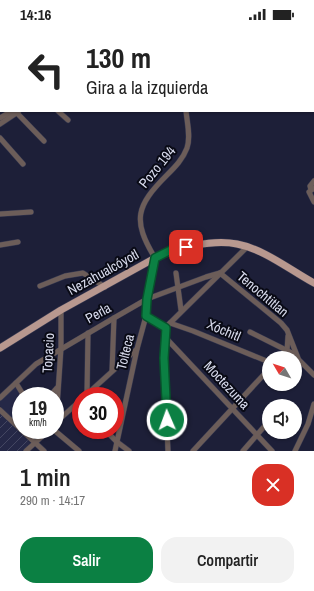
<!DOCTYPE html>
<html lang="es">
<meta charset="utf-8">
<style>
:root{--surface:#fff;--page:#f2f2f2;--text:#222;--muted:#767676;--accent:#0b8043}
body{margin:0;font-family:"Archivo Narrow",sans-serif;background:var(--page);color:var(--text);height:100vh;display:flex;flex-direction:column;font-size:15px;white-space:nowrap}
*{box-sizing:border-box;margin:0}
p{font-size:13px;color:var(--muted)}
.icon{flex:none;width:22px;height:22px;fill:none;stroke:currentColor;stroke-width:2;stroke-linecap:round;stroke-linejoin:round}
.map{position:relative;height:423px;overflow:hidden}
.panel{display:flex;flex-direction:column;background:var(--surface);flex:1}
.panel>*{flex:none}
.guide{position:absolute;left:0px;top:0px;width:314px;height:84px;box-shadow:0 1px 3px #0004;background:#fff;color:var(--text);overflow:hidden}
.needle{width:26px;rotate:309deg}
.tools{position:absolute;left:262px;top:323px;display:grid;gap:8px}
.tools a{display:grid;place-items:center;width:40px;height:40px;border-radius:50%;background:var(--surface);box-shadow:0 1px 3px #0004;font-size:20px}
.speed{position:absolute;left:12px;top:359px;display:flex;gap:8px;font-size:20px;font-weight:700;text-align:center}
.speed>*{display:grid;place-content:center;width:52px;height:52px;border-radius:50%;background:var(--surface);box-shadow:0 1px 3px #0004;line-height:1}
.speed small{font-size:10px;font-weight:400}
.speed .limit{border:6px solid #d22;background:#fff;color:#111}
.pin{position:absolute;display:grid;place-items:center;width:34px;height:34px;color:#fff;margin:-17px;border-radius:8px;box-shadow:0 2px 6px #0006}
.me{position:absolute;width:44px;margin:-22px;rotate:358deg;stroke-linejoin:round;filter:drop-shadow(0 0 3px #0008)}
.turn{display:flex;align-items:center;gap:14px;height:84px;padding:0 20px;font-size:18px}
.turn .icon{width:52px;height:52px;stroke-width:2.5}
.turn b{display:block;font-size:28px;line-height:34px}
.round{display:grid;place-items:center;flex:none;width:42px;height:42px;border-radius:16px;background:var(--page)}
.head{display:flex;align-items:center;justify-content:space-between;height:68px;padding:0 20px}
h1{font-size:24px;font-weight:600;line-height:30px}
.action{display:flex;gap:8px;margin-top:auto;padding:8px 20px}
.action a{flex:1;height:46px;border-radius:16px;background:var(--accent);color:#fff;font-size:16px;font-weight:600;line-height:46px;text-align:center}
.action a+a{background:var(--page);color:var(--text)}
.status{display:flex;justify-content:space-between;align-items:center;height:28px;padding:0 20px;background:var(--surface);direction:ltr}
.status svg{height:11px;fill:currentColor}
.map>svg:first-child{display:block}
.built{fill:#252847}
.industrial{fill:url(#industrial-furrows)}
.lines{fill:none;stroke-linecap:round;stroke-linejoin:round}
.minor-casing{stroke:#373951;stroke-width:6}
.major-casing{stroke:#373951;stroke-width:8}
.minor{stroke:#6c5d59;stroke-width:5}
.major{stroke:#b8988f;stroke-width:7}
.route-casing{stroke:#07532c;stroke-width:10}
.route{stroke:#0b8043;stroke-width:7}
.labels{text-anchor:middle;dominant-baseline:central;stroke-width:4;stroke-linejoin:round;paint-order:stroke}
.street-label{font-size:14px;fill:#d8dbec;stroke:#090a15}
</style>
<div class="status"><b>14:16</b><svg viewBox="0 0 49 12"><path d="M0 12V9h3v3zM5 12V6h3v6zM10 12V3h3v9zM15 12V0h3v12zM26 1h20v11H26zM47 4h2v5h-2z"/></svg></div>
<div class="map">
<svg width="314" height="423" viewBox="0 0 314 423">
<defs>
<pattern id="industrial-furrows" width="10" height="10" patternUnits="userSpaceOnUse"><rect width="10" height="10" fill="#252847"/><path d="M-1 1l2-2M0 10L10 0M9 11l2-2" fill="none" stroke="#444762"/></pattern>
</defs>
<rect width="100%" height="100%" fill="#1d1f38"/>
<path class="built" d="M16,357L23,368H21V390L17,395L0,378V371Z"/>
<path class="industrial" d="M0,383L30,415L22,423H0Z"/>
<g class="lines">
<defs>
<g id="minor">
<path d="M25,0L26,1"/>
<path d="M101,0L102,1"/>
<path d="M141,0L142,1"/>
<path d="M4,1L6,0"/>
<path d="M83,1L85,0"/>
<path d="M233,1L234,0"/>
<path d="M0,3H1"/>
<path d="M15,83L44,113"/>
<path d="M58,83L68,92"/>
<path d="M0,90L12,83"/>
<path d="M0,96L18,84"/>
<path d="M0,110L23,136"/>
<path d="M314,160L309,164L314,174"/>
<path d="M311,162L310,158L314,153"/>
<path d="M0,186L31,184"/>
<path d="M0,217L18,214"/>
<path d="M176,245L181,282"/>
<path d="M220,245L281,295L287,302L298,330"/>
<path d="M40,258L65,248L83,245L105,259"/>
<path d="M146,288L165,300"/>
<path d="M170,295L193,303L269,334"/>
<path d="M165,300L164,330L168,423"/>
<path d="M165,300L247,219"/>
<path d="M250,304L292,325L314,347"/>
<path d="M165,309L272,423"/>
<path d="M287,323L288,308"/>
<path d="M279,330L287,323"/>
<path d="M112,343L114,290"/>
<path d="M16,355L24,368"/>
<path d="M87,366L88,305"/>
<path d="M50,368L57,360"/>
<path d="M85,368L137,321"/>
<path d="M0,370L36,336L114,290L147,271L206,249L220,245"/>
<path d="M0,382L44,423"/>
<path d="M56,394L61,320V282"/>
<path d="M55,395L81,372"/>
<path d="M54,402L79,423"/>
<path d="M105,402L117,414L129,423"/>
<path d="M26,423L49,402"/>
<path d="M115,423L137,321L146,288L147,271L155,230C132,192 136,178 167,147C175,139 183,131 187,120C191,109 187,94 186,83"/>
<path d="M193,423L269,341"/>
<path d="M243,423L269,393"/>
<path d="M295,423L308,396L314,376"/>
</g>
<path id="major" d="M0,320L61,282L155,230C177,220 212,211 237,216C264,221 290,242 314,255"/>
</defs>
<use href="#minor" class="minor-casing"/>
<use href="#major" class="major-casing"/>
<use href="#minor" class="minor"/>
<use href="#major" class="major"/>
</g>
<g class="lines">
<defs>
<path id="route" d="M167,392L164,330L166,300L146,288L147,271L155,230L171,222L186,219"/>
</defs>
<use href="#route" class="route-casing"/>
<use href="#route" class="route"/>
</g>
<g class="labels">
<g class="street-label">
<text transform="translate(157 139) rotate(-51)">Pozo 194</text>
<text transform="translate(103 244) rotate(-29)">Nezahualcóyotl</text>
<text transform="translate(263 266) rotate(40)">Tenochtitlan</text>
<text transform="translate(98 285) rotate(-29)">Perla</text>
<text transform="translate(224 302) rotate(23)">Xóchitl</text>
<text transform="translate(125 324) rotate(-76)">Tolteca</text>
<text transform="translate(48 325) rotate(-87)">Topacio</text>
<text transform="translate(227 357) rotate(47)">Moctezuma</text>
</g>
</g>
</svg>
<div class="tools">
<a><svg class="needle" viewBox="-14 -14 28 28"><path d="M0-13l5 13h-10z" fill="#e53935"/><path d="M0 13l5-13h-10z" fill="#767676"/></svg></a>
<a><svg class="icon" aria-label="sound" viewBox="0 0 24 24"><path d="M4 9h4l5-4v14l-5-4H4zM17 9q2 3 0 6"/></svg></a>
</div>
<div class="speed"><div>19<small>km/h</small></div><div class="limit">30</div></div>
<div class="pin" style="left:186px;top:219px;background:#d93025"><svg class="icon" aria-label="arrive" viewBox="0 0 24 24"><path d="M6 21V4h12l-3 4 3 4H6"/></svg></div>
<svg class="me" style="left:167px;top:392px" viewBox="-20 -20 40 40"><circle r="17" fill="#0b8043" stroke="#fff" stroke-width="3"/><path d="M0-11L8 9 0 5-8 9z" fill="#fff"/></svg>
<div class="guide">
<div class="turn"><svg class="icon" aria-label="left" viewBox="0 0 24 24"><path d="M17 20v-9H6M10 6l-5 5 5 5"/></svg><div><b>130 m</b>Gira a la izquierda</div></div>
</div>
</div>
<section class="panel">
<div class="head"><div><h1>1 min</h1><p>290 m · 14:17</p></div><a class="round" style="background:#d93025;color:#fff"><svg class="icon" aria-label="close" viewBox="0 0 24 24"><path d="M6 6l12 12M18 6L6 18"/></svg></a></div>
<div class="action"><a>Salir</a><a>Compartir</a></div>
</section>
